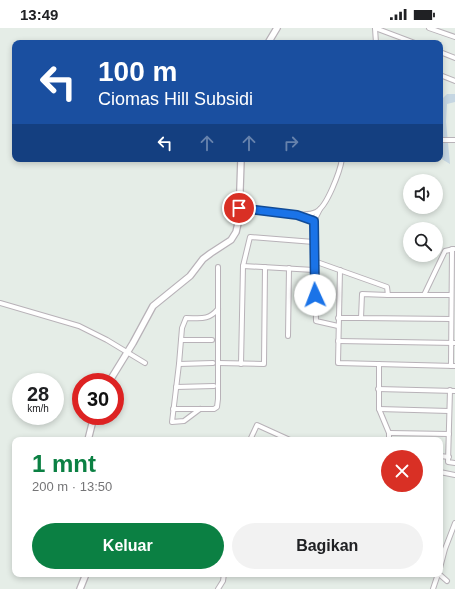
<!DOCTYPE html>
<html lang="id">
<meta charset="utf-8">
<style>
:root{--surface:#fff;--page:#f2f2f2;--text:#202124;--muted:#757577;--accent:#0b8043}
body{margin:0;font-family:Arial,sans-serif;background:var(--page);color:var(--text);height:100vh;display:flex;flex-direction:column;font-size:15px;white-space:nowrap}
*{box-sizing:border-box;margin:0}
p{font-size:13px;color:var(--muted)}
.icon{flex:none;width:22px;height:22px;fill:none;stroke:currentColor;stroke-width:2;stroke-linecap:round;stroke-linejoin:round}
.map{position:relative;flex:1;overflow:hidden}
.drawer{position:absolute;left:12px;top:409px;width:431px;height:140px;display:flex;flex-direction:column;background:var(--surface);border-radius:8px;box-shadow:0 2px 6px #0003}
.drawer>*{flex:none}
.banner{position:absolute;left:12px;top:12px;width:431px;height:122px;border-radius:8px;box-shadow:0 2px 6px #0003;background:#1a4fa0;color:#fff;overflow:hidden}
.tools{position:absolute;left:403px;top:146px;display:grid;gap:8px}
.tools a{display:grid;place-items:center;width:40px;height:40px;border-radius:50%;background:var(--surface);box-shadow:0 2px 6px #0003;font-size:20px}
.speed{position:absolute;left:12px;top:345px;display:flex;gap:8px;font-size:20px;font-weight:700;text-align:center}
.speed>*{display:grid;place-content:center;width:52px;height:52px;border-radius:50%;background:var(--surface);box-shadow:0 2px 6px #0003;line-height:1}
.speed small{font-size:10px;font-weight:400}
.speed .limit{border:6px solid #d22;background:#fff;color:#111}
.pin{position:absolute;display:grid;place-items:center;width:34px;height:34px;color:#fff;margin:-17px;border:2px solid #fff;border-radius:50%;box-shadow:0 1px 4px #0007}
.me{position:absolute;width:44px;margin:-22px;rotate:358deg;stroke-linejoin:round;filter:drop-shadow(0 0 3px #0008)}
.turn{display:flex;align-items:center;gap:14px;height:84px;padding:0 20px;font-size:18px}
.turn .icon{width:52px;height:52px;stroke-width:2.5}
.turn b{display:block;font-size:28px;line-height:34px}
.lanes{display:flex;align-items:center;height:38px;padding:0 20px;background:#0003;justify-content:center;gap:20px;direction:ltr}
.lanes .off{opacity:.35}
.round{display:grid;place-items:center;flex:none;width:42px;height:42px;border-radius:21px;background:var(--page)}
.overview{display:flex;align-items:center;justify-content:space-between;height:68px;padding:0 20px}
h1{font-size:24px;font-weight:700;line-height:30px;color:var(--accent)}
.cta{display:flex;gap:8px;margin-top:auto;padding:8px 20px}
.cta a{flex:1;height:46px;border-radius:24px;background:var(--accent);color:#fff;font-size:16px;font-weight:700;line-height:46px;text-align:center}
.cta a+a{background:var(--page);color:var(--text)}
.status{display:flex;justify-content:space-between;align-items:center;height:28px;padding:0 20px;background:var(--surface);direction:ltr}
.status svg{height:11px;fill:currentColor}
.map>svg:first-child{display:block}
.green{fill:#c5d6e2}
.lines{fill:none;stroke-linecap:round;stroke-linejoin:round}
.minor-casing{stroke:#b8b2b8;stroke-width:6}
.tertiary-casing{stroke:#b8b2b8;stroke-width:8}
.minor{stroke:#fff;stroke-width:4}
.tertiary{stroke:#fff;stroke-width:5.5}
.route-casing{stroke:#114b97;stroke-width:10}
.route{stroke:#1a73e8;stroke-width:7}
</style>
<div class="status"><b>13:49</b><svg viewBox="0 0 49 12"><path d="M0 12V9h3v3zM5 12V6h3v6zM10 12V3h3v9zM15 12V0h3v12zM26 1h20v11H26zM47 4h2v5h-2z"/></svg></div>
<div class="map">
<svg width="455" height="561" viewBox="0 0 455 561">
<rect width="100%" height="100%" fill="#e5ede7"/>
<path class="green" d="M447,66H455V74L447,76L446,94L450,136L440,130V73Z"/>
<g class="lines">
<defs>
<g id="minor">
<path d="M375,0L415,15"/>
<path d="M375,0L376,15"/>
<path d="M429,0L455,9"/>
<path d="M440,24L455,30"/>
<path d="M440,47L455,53"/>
<path d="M440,112H455"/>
<path d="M239,180L297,187L314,193"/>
<path d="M320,181L314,193L316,293L338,298"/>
<path d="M297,187C303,186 310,187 316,184C327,179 340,143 342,131"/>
<path d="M314,233L387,259L388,267L362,266L361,290L451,291"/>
<path d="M243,238L314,242"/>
<path d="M340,242L338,335L455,338"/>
<path d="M388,267H451"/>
<path d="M424,267L445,223L454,221"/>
<path d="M0,275L79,298L107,312L145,335"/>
<path d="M338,290H361"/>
<path d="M288,308L289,240"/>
<path d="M181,312H212"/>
<path d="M338,313L455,315"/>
<path d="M218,335L264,336L265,239"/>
<path d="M179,336L213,335"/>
<path d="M241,336L243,238L250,209L314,214"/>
<path d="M379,336V381L389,405V412"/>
<path d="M451,338L452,221"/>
<path d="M176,359L214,358"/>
<path d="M378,361L455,363"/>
<path d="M450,362L448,434L455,435"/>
<path d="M173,381H214L217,379L218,371V239"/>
<path d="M200,381L184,393L172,394L179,336L182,300L186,290C200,290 208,293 218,281"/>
<path d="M379,381L449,383"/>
<path d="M389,405L449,406"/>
<path d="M250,412L257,397L290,412"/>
<path d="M440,428L449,429"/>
<path d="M440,444L455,447"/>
<path d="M440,540L445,521L455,495"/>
<path d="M439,546L447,553"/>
<path d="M218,561L223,553L224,546"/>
<path d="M433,561L438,546"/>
</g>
<g id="tertiary">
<path d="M268,15L277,0"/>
<path d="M109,354L133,315L153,278L190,248L203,231L211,225L231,212L236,204L239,191L241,131"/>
<path d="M88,412L94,388"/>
<path d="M80,561L86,546"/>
</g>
</defs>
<use href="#minor" class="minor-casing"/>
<use href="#tertiary" class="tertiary-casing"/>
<use href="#minor" class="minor"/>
<use href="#tertiary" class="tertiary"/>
</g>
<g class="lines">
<defs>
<path id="route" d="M239,180L297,187L314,193L315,267"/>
</defs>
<use href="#route" class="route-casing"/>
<use href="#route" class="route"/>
</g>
</svg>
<div class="tools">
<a><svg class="icon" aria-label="sound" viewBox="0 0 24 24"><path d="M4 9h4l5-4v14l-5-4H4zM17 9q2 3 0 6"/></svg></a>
<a><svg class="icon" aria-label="search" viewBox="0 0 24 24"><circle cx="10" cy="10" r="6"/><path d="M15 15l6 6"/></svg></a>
</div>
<div class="speed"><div>28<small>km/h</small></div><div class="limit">30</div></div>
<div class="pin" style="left:239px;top:180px;background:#d93025"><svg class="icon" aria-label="arrive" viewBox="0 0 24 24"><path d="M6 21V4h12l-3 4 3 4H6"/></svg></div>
<svg class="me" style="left:315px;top:267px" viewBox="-20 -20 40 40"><circle r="19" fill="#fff"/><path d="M0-13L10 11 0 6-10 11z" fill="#1a73e8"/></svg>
<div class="banner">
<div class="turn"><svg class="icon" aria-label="left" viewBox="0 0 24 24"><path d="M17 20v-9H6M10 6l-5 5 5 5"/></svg><div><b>100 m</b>Ciomas Hill Subsidi</div></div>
<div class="lanes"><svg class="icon" aria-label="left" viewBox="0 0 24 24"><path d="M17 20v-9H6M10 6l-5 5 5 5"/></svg><svg class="icon off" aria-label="ahead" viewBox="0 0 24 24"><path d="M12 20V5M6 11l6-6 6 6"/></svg><svg class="icon off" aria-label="ahead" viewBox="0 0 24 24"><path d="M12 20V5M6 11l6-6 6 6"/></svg><svg class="icon off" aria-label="right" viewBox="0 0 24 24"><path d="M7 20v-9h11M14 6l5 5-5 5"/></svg></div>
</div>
<section class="drawer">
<div class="overview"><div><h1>1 mnt</h1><p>200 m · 13:50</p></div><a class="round" style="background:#d93025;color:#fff"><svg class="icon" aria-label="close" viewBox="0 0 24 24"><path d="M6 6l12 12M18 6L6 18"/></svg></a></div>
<div class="cta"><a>Keluar</a><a>Bagikan</a></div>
</section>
</div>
